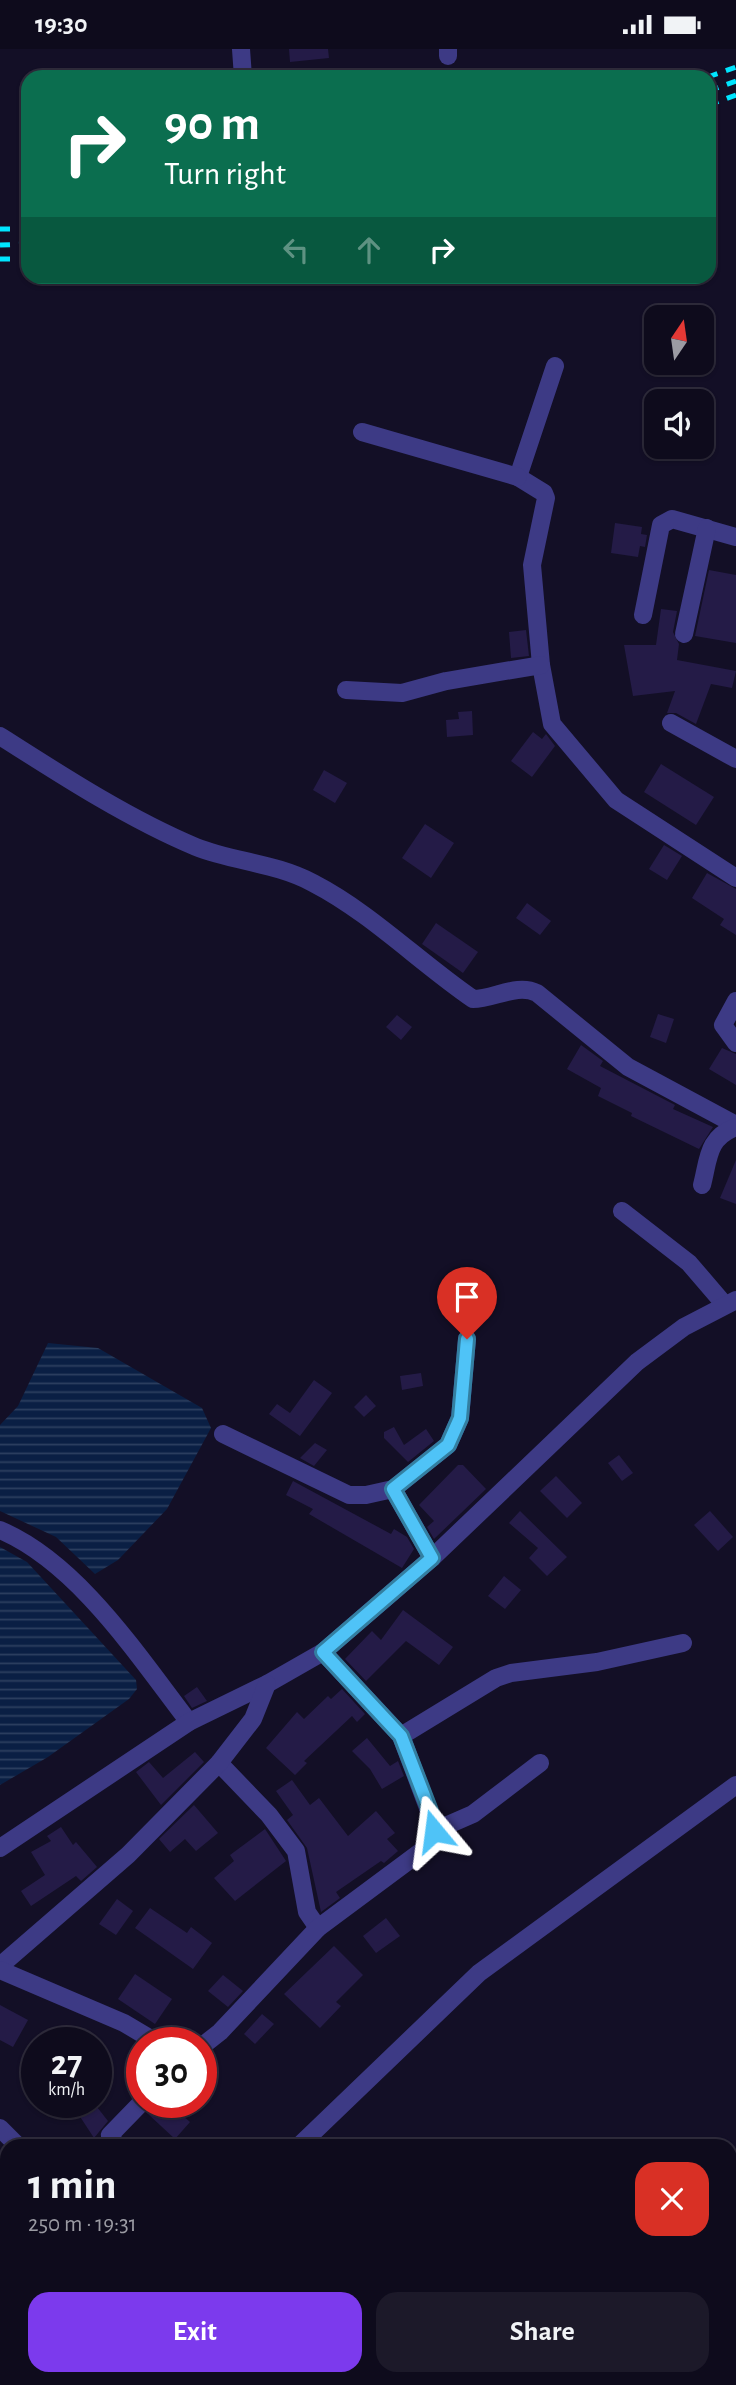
<!DOCTYPE html>
<meta charset="utf-8">
<style>
:root{--surface:#0e0b1c;--page:#1c1929;--text:#f1f3f6;--muted:#9b9ba3;--line:#2e2b3b;--accent:#7c3aed}
body{margin:0;font-family:"Alegreya Sans",sans-serif;background:var(--page);color:var(--text);height:100vh;display:flex;flex-direction:column;font-size:26px;white-space:nowrap}
*{box-sizing:border-box;margin:0}
p{font-size:23px;color:var(--muted)}
.icon{flex:none;width:38px;height:38px;fill:none;stroke:currentColor;stroke-width:2;stroke-linecap:round;stroke-linejoin:round}
.map{position:relative;flex:1;overflow:hidden}
.side{position:absolute;left:0px;top:2090px;width:737px;height:247px;display:flex;flex-direction:column;background:var(--surface);border-radius:21px 21px 0 0;box-shadow:0 2px 5px #0004,0 0 0 2px var(--line)}
.side>*{flex:none}
.guide{position:absolute;left:21px;top:21px;width:695px;height:214px;border-radius:21px;box-shadow:0 2px 5px #0004,0 0 0 2px var(--line);background:#0b6e4f;color:#fff;overflow:hidden}
.needle{width:46px;rotate:13deg}
.fabs{position:absolute;left:644px;top:256px;display:grid;gap:14px}
.fabs a{display:grid;place-items:center;width:70px;height:70px;border-radius:14px;background:var(--surface);box-shadow:0 2px 5px #0004,0 0 0 2px var(--line);font-size:35px}
.speed{position:absolute;left:21px;top:1978px;display:flex;gap:14px;font-size:35px;font-weight:700;text-align:center}
.speed>*{display:grid;place-content:center;width:91px;height:91px;border-radius:50%;background:var(--surface);box-shadow:0 2px 5px #0004,0 0 0 2px var(--line);line-height:1}
.speed small{font-size:18px;font-weight:400}
.speed .limit{border:10px solid #d22;background:#fff;color:#111}
.pin{position:absolute;display:grid;place-items:center;width:60px;height:60px;color:#fff;margin:-72px -30px;border-radius:50% 50% 50% 0;rotate:-45deg;box-shadow:0 0 7px #0007}
.pin .icon{rotate:45deg}
.me{position:absolute;width:77px;margin:-38px;rotate:344deg;stroke-linejoin:round;filter:drop-shadow(0 0 5px #0008)}
.turn{display:flex;align-items:center;gap:24px;height:147px;padding:0 28px;font-size:32px}
.turn .icon{width:91px;height:91px;stroke-width:2.5}
.turn b{display:block;font-size:49px;line-height:60px}
.lanes{display:flex;align-items:center;height:66px;padding:0 28px;background:#0003;justify-content:center;gap:35px;direction:ltr}
.lanes .off{opacity:.35}
.round{display:grid;place-items:center;flex:none;width:74px;height:74px;border-radius:21px;background:var(--page)}
.overview{display:flex;align-items:center;justify-content:space-between;height:119px;padding:0 28px}
h1{font-size:42px;font-weight:700;line-height:52px}
.primary-button{display:flex;gap:14px;margin-top:auto;padding:14px 28px}
.primary-button a{flex:1;height:80px;border-radius:21px;background:var(--accent);color:#fff;font-size:28px;font-weight:700;line-height:80px;text-align:center}
.primary-button a+a{background:var(--page);color:var(--text)}
.status{display:flex;justify-content:space-between;align-items:center;height:49px;padding:0 35px;background:var(--surface);direction:ltr}
.status svg{height:19px;fill:currentColor}
.map>svg:first-child{display:block}
.water{fill:url(#water-rules)}
.building{fill:#241b47}
.lines{fill:none;stroke-linecap:round;stroke-linejoin:round}
.minor{stroke:#3d3a85;stroke-width:18}
.rail{stroke:#00e5ff;stroke-width:5;stroke-dasharray:10 9;stroke-linecap:butt}
.route-casing{stroke:#337fa1;stroke-width:18}
.route{stroke:#4fc3f7;stroke-width:12}
</style>
<div class="status"><b>19:30</b><svg viewBox="0 0 49 12"><path d="M0 12V9h3v3zM5 12V6h3v6zM10 12V3h3v9zM15 12V0h3v12zM26 1h20v11H26zM47 4h2v5h-2z"/></svg></div>
<div class="map">
<svg width="736" height="2336" viewBox="0 0 736 2336">
<defs>
<pattern id="water-rules" width="6" height="5" patternUnits="userSpaceOnUse" patternTransform="scale(1.75)"><rect width="6" height="5" fill="#0a1f44"/><path d="M0 2.5h6" fill="none" stroke="#2d3f60"/></pattern>
</defs>
<rect width="100%" height="100%" fill="#130f26"/>
<g class="water">
<path d="M48,1294L98,1299L202,1359L211,1379L167,1460L118,1511L95,1525L56,1488L0,1462V1376L18,1357Z"/>
<path d="M0,1498L27,1513L136,1631L137,1640L129,1650L48,1708L0,1736Z"/>
</g>
<g class="building">
<path d="M289,0H328L329,9L290,13Z"/>
<path d="M615,474L642,478L641,485L647,486L645,498L640,497L638,508L611,504Z"/>
<path d="M709,521L736,526V594L695,587Z"/>
<path d="M661,560L677,562L673,583L679,595L677,611L736,622L732,639L711,635L696,675L676,664H667L675,642L633,647L624,596H656Z"/>
<path d="M526,581L529,607L511,609L509,583Z"/>
<path d="M472,662L473,686L447,688L446,671L459,670L458,663Z"/>
<path d="M533,683L542,690L546,685L555,697L532,728L511,712Z"/>
<path d="M661,715L714,748L696,776L644,743Z"/>
<path d="M324,721L347,734L335,754L313,741Z"/>
<path d="M425,775L454,794L431,829L402,809Z"/>
<path d="M664,796L682,807L667,831L649,820Z"/>
<path d="M707,824L736,840V886L720,876L724,870L692,849Z"/>
<path d="M527,854L551,872L540,886L516,869Z"/>
<path d="M436,874L478,903L463,924L422,895Z"/>
<path d="M658,965L674,970L666,994L650,988Z"/>
<path d="M397,966L412,978L401,991L386,978Z"/>
<path d="M581,996L603,1012L600,1017L675,1056L673,1060L713,1078L699,1100L631,1067L632,1064L598,1047L601,1039L567,1020Z"/>
<path d="M722,999L736,1005V1036L709,1020Z"/>
<path d="M736,1111V1155L720,1149Z"/>
<path d="M421,1324L423,1337L402,1341L400,1327Z"/>
<path d="M314,1331L332,1344L300,1387L269,1365L277,1355L290,1364Z"/>
<path d="M366,1346L376,1357L364,1368L354,1358Z"/>
<path d="M394,1378L404,1396L426,1380L434,1392L408,1413L384,1389V1383Z"/>
<path d="M315,1394L327,1401L314,1417L300,1409Z"/>
<path d="M619,1406L633,1424L622,1432L608,1414Z"/>
<path d="M458,1416H463L486,1440L434,1490L427,1478L434,1472L419,1456Z"/>
<path d="M556,1427L582,1454L567,1469L540,1442Z"/>
<path d="M293,1432L391,1485L394,1480L407,1488L414,1500L402,1519L309,1465L313,1460L286,1446Z"/>
<path d="M520,1462L567,1508L547,1527L529,1509L538,1499L509,1474Z"/>
<path d="M710,1462L733,1488L718,1502L694,1476Z"/>
<path d="M504,1527L521,1541L505,1560L488,1547Z"/>
<path d="M403,1561L453,1598L439,1616L406,1592L366,1632L345,1610L372,1582L381,1591Z"/>
<path d="M197,1638L207,1652L192,1659L184,1647Z"/>
<path d="M342,1640L365,1665L357,1673L352,1667L304,1712L307,1714L295,1726L266,1699L297,1663L304,1670L328,1647L331,1650Z"/>
<path d="M367,1689L390,1717L398,1712L404,1727L382,1740L370,1720L352,1702Z"/>
<path d="M195,1703L204,1713L161,1756L136,1723L149,1713L163,1729Z"/>
<path d="M292,1731L310,1756L319,1749L348,1787L376,1762L395,1784L387,1790L398,1802L384,1814L381,1812L336,1843L340,1849L321,1863L307,1799L287,1771L293,1766L276,1742Z"/>
<path d="M194,1756L218,1784L196,1802L185,1790L170,1803L159,1790Z"/>
<path d="M61,1778L73,1796L76,1793L97,1818L81,1832L76,1827L31,1857L21,1842L45,1826L31,1803L51,1792L47,1787Z"/>
<path d="M265,1780L286,1812L235,1852L214,1829L234,1812L230,1806Z"/>
<path d="M117,1850L133,1862L116,1886L99,1875Z"/>
<path d="M150,1859L187,1884L191,1878L212,1894L193,1920L135,1879Z"/>
<path d="M386,1869L400,1887L376,1904L363,1887Z"/>
<path d="M334,1897L363,1926L336,1953L341,1957L320,1979L284,1945Z"/>
<path d="M135,1925L172,1950L155,1975L118,1950Z"/>
<path d="M223,1926L243,1942L228,1958L208,1942Z"/>
<path d="M0,1956L28,1971L13,1998L0,1991Z"/>
<path d="M262,1965L274,1975L255,1995L244,1985Z"/>
<path d="M93,2053L108,2072L94,2089L77,2063Z"/>
<path d="M156,2053H167L190,2073L175,2090L147,2064Z"/>
</g>
<g class="lines">
<g class="minor">
<path d="M241,0L243,28"/>
<path d="M448,7V0"/>
<path d="M555,317L518,428L544,444L546,449L532,516L541,616L552,675L616,751L736,829"/>
<path d="M362,383L518,428"/>
<path d="M643,566L661,476L672,470L736,488"/>
<path d="M684,585L707,479"/>
<path d="M346,641L402,644L446,632L541,616"/>
<path d="M671,674L736,710"/>
<path d="M0,687C61,726 129,770 196,798C234,813 276,814 313,834C371,864 419,913 473,950C494,950 517,934 537,944L628,1018L736,1076"/>
<path d="M736,952L723,976L736,994"/>
<path d="M702,1136C709,1109 707,1089 736,1078"/>
<path d="M622,1162L689,1214L725,1256"/>
<path d="M223,1385L349,1446H366L393,1440L448,1396L460,1369L467,1290"/>
<path d="M393,1440L432,1509"/>
<path d="M0,1481C78,1514 138,1607 189,1673"/>
<path d="M401,1687L496,1629L511,1624L597,1613L683,1594"/>
<path d="M219,1714L269,1766L296,1802L307,1863L318,1879"/>
<path d="M434,1782L473,1765L540,1714"/>
<path d="M0,1799L189,1673L267,1635L323,1603L432,1509L637,1313L684,1278L736,1251"/>
<path d="M0,1917L128,1806L219,1714L253,1670L267,1635"/>
<path d="M0,1921L124,1974L156,1993"/>
<path d="M201,1998L220,1983L318,1879L423,1801L431,1791L434,1775L401,1687L323,1603"/>
<path d="M0,2079L17,2096"/>
<path d="M116,2096L110,2086L142,2053"/>
<path d="M300,2096L479,1924L736,1736"/>
<path d="M50,2336L57,2329"/>
</g>
<g class="rail">
<path d="M708,28L736,18"/>
<path d="M709,42L736,32"/>
<path d="M709,56L736,46"/>
<path d="M0,180H28"/>
<path d="M0,196L28,195"/>
<path d="M0,210H28"/>
</g>
</g>
<g class="lines">
<defs>
<path id="route" d="M434,1782L435,1775L401,1687L323,1603L432,1509L393,1440L448,1396L460,1369L467,1290"/>
</defs>
<use href="#route" class="route-casing"/>
<use href="#route" class="route"/>
</g>
</svg>
<div class="fabs">
<a><svg class="needle" viewBox="-14 -14 28 28"><path d="M0-13l5 13h-10z" fill="#e53935"/><path d="M0 13l5-13h-10z" fill="#9b9ba3"/></svg></a>
<a><svg class="icon" aria-label="sound" viewBox="0 0 24 24"><path d="M4 9h4l5-4v14l-5-4H4zM17 9q2 3 0 6"/></svg></a>
</div>
<div class="speed"><div>27<small>km/h</small></div><div class="limit">30</div></div>
<div class="pin" style="left:467px;top:1290px;background:#d93025"><svg class="icon" aria-label="arrive" viewBox="0 0 24 24"><path d="M6 21V4h12l-3 4 3 4H6"/></svg></div>
<svg class="me" style="left:434px;top:1782px" viewBox="-20 -20 40 40"><path d="M0-17L14 15 0 8-14 15z" fill="#4fc3f7" stroke="#fff" stroke-width="4"/></svg>
<div class="guide">
<div class="turn"><svg class="icon" aria-label="right" viewBox="0 0 24 24"><path d="M7 20v-9h11M14 6l5 5-5 5"/></svg><div><b>90 m</b>Turn right</div></div>
<div class="lanes"><svg class="icon off" aria-label="left" viewBox="0 0 24 24"><path d="M17 20v-9H6M10 6l-5 5 5 5"/></svg><svg class="icon off" aria-label="ahead" viewBox="0 0 24 24"><path d="M12 20V5M6 11l6-6 6 6"/></svg><svg class="icon" aria-label="right" viewBox="0 0 24 24"><path d="M7 20v-9h11M14 6l5 5-5 5"/></svg></div>
</div>
<section class="side">
<div class="overview"><div><h1>1 min</h1><p>250 m · 19:31</p></div><a class="round" style="background:#d93025;color:#fff"><svg class="icon" aria-label="close" viewBox="0 0 24 24"><path d="M6 6l12 12M18 6L6 18"/></svg></a></div>
<div class="primary-button"><a>Exit</a><a>Share</a></div>
</section>
</div>
